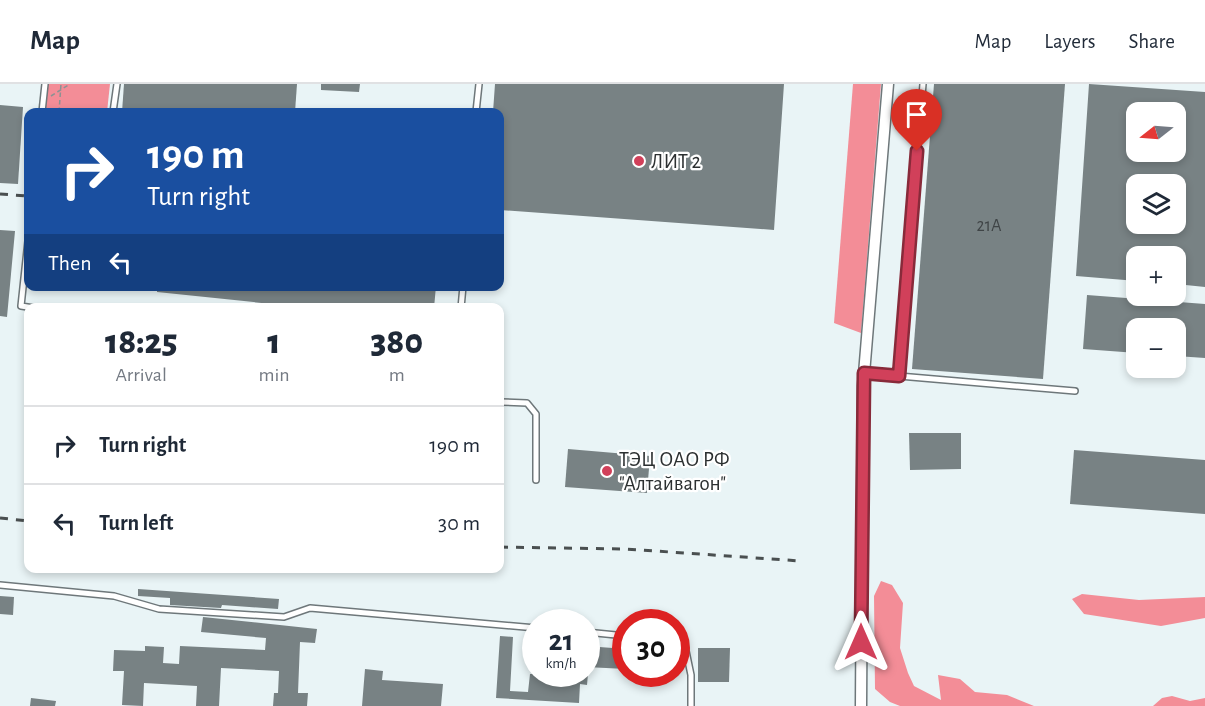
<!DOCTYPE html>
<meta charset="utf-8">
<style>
:root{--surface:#fff;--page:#f2f2f3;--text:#1f2937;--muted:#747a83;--line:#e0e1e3}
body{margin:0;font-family:"Alegreya Sans",sans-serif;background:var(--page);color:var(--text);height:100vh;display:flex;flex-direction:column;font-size:22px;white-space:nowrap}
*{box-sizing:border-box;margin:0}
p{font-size:20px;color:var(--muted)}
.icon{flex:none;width:33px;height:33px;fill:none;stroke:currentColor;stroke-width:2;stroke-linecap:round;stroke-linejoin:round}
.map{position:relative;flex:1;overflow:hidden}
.details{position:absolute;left:24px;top:219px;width:480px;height:270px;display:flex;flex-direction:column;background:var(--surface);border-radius:12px;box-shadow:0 3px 9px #0003}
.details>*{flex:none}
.top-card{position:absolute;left:24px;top:24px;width:480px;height:183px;border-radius:12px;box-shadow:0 3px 9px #0003;background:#1a4fa0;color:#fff;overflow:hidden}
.needle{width:39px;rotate:253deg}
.fabs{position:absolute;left:1126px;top:18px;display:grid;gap:12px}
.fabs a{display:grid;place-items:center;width:60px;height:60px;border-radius:12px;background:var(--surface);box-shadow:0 3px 9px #0003;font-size:30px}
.speed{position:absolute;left:522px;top:525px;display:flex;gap:12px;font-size:30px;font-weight:700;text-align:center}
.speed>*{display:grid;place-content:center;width:78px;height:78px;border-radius:50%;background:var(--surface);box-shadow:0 3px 9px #0003;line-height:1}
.speed small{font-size:15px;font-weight:400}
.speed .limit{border:9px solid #d22;background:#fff;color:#111}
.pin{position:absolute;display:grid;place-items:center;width:51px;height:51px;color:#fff;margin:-62px -26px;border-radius:50% 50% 50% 0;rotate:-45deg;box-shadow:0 0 6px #0007}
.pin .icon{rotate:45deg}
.me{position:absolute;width:66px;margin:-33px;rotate:0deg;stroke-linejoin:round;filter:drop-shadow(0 0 4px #0008)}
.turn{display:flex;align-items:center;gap:21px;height:126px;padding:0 24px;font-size:27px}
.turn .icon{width:78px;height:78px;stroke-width:2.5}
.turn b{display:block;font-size:42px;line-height:51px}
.then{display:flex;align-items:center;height:57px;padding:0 24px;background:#0003;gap:12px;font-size:22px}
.eta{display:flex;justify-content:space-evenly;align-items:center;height:102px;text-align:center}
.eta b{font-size:36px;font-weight:800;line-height:42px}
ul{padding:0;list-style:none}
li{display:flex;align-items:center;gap:18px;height:78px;padding:0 24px;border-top:2px solid var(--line)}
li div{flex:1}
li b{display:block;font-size:22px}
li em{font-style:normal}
header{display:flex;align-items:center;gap:36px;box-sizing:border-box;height:84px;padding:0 30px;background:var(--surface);border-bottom:2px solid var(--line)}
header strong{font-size:28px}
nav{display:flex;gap:33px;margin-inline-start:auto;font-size:21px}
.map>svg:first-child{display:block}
.forest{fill:#f38d97}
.building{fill:#788284;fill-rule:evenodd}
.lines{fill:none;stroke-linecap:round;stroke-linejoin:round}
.service-casing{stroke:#6e777a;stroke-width:8}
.minor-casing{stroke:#6e777a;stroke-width:13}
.path{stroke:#8a9293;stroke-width:1.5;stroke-dasharray:4.5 3;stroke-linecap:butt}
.service{stroke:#fff;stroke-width:5}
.minor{stroke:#fff;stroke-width:10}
.rail{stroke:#4a4f50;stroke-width:3;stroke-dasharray:8 8;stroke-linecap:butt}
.route-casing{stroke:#882a3a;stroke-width:15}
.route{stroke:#d1405a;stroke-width:10}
.poi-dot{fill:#d1405a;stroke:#fff;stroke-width:2}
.labels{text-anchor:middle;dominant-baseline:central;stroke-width:4.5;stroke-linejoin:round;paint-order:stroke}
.number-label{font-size:18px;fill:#3f4446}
.poi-label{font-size:21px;fill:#2c3031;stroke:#fff;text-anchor:start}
</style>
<header>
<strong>Map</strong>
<nav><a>Map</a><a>Layers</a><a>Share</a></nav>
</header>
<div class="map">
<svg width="1205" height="622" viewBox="0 0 1205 622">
<rect width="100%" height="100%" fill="#e9f4f6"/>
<g class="forest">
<path d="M47,0H110L107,28H45Z"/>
<path d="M853,0H881L861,249L834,239Z"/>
<path d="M881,497L892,501L903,519L900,564L908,589L914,602L941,616L938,591L960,595L975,608L1007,611L1034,622H900L890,618L875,605L874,512Z"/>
<path d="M1082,510L1139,516L1205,513V534L1161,542L1084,530L1072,515Z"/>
<path d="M1172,612L1190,617L1205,614V622H1153L1162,614Z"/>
</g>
<g class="building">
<path d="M124,0H297L295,28H122Z"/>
<path d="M321,0H360L359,8L321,6Z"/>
<path d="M495,0H784L774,146L500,126V28H493Z"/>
<path d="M934,0H1065L1043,295L912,285Z"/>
<path d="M1089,0L1205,8V203L1176,200V172H1137V197L1076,192ZM1137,28H1176V68H1137ZM1137,100H1176V140H1137Z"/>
<path d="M0,21L23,23L18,100L0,99Z"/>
<path d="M0,146L15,147L7,233L0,232Z"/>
<path d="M157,202H436L434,224H310L157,208Z"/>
<path d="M1087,211L1205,220V274L1176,272V244H1137V269L1083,265Z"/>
<path d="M909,349H961V385L910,386Z"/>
<path d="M568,365L650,372L647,409L565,403Z"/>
<path d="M1074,366L1205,376V430L1070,420Z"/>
<path d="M138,505L279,515L278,525L222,521L221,524L170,521V514L138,512Z"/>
<path d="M0,512L14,513L13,531L0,530Z"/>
<path d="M203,533L317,545L315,559L300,558L298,609H308L307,622H273L274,609H278L279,587L221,584L219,622H196L197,602L144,599L143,622L122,621L124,587H113L114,566L145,567V562L164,563L163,579L179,580L180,562L265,566L266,554L201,548Z"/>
<path d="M500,552L513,553L510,607L528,608L530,590H588L587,601L580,600L579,619L496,614Z"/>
<path d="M586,562L626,565V585L586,583Z"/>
<path d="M698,564H730L729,598H698Z"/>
<path d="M365,585L383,587L382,596L443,600L441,622H362Z"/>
<path d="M31,614L56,617L55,622H30Z"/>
</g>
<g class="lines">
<defs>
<g id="service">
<path d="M42,28L45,0"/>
<path d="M113,28L117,0"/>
<path d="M476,28L479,0"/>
<path d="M28,157L21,222L34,224"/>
<path d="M461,224L463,202"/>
<path d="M864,289L899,292L923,0"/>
<path d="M899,292L1075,307"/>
<path d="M500,318L527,319L536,330V396"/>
<path d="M0,501L114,512L159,525L284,533L310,524L536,544"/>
<path d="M586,548L626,552"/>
<path d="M676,561L686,567L691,591V622"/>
</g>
<path id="minor" d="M861,622L863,302L888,0"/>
</defs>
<use href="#service" class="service-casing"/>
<use href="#minor" class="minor-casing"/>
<g class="path">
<path d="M51,12L70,0"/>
<path d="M59,28L61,0"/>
</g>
<use href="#service" class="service"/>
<use href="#minor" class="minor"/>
<g class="rail">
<path d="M0,110L28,112"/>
<path d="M0,434L28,437"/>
<path d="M500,463L626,465L801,477"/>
</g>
</g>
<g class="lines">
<defs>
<path id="route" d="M861,558L864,289L899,292L917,67"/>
</defs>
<use href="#route" class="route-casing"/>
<use href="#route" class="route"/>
</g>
<g class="poi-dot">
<circle cx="639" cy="77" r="6"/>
<circle cx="607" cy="387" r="6"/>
</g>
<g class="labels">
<g class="number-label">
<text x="989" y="142">21А</text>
</g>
<g class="poi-label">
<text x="651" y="77">ЛИТ 2</text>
<text x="619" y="375">ТЭЦ ОАО РФ<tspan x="619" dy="24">"Алтайвагон"</tspan></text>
</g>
</g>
</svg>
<div class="fabs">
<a><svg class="needle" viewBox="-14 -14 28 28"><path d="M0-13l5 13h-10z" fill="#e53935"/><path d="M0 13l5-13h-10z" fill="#747a83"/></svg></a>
<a><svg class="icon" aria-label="layers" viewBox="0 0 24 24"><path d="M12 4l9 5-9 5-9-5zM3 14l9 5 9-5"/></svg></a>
<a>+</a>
<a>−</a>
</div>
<div class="speed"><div>21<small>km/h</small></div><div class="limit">30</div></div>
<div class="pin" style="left:917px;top:67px;background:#d93025"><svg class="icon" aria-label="arrive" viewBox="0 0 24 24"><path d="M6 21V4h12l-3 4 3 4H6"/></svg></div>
<svg class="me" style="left:861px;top:558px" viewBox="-20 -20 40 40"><path d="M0-17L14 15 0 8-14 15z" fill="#d1405a" stroke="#fff" stroke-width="4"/></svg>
<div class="top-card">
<div class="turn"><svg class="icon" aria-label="right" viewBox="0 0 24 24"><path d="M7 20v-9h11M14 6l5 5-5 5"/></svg><div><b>190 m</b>Turn right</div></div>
<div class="then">Then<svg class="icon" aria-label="left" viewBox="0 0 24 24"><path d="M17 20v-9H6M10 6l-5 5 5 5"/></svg></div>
</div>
<section class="details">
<div class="eta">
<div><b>18:25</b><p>Arrival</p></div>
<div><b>1</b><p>min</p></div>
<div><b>380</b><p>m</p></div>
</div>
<ul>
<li><svg class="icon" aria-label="right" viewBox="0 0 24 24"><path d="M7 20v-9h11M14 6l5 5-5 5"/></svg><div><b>Turn right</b></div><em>190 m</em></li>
<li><svg class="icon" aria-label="left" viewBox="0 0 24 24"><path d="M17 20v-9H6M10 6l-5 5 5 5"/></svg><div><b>Turn left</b></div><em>30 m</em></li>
</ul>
</section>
</div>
